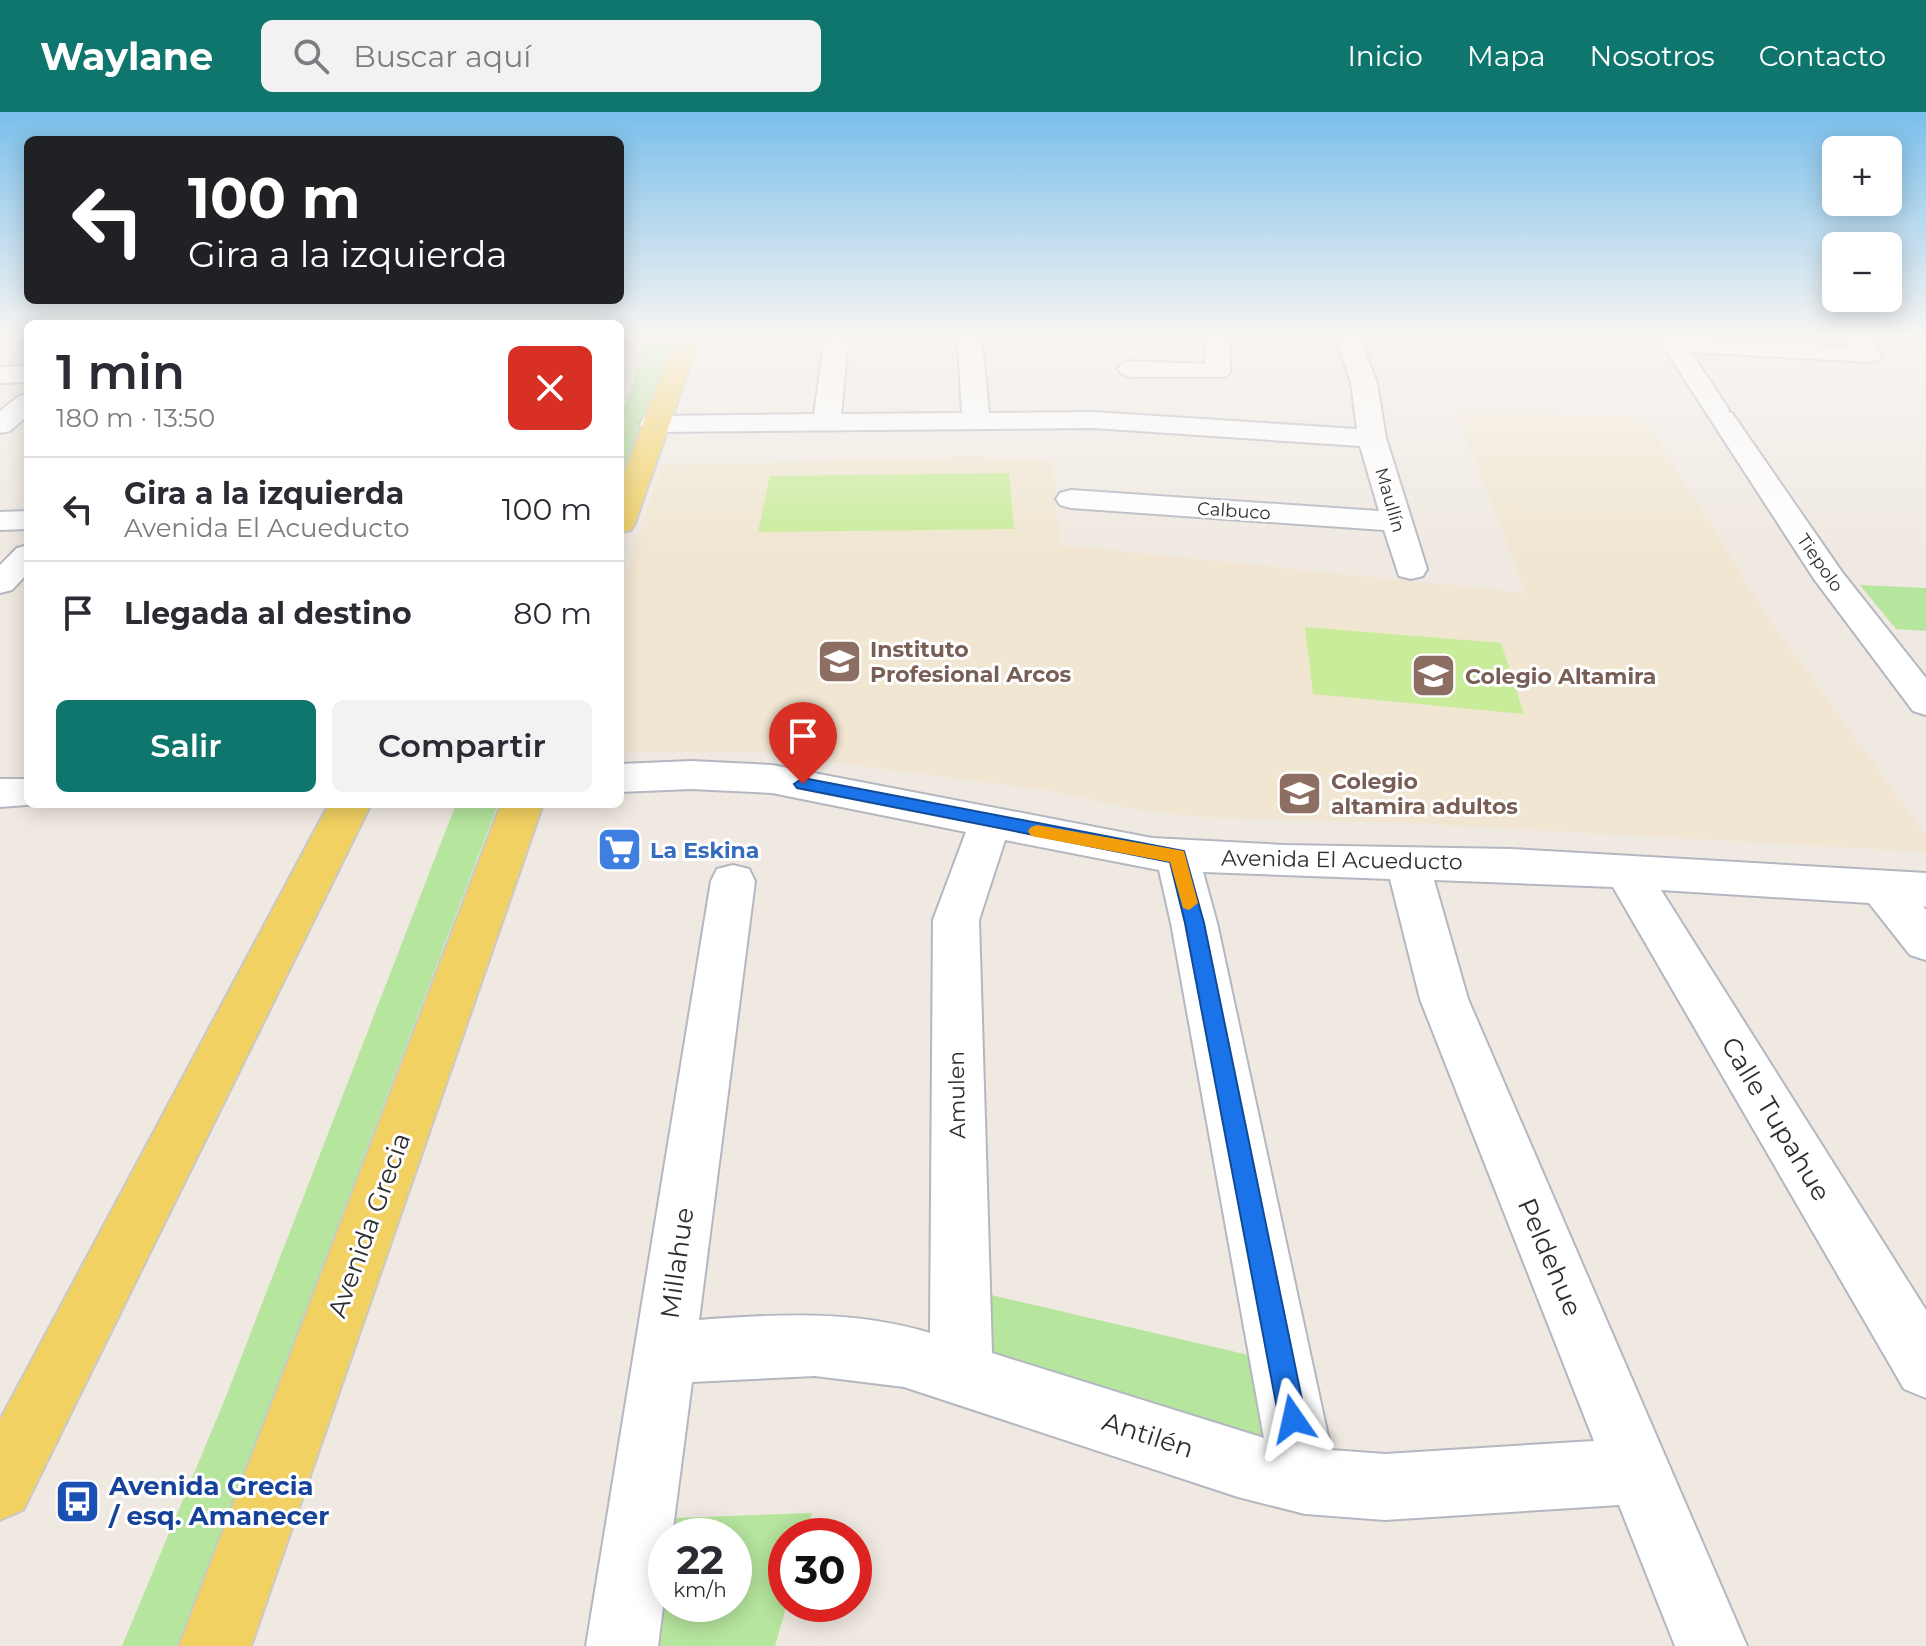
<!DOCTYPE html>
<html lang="es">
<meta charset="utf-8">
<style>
:root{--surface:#fff;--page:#f2f2f3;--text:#2b2b33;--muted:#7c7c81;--line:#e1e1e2;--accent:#0f766e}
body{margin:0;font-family:Montserrat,sans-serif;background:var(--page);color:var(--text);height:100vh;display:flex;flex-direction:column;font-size:30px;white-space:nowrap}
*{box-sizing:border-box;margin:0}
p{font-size:26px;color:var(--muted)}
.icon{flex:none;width:44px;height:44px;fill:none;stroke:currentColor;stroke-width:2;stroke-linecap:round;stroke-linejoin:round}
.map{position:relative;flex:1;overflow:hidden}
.details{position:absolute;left:24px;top:208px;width:600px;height:488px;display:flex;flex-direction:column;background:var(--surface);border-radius:12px;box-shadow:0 4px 20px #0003}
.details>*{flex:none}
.hud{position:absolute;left:24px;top:24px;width:600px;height:168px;border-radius:12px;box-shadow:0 4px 20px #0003;background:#202124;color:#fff;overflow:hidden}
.controls{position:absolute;left:1822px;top:24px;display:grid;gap:16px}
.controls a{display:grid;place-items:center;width:80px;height:80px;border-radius:12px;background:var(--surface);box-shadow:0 4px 20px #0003;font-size:40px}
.speed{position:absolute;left:648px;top:1406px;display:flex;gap:16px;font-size:40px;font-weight:700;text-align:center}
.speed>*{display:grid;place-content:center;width:104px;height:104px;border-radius:50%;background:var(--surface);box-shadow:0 4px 20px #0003;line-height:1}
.speed small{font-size:20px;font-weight:400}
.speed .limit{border:12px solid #d22;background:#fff;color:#111}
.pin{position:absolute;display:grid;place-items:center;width:68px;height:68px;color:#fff;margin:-82px -34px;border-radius:50% 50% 50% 0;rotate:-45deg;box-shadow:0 0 8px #0007}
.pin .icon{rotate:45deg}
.me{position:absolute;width:88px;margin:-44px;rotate:349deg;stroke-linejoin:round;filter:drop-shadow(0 0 6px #0008)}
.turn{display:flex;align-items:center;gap:28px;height:168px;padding:0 32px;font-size:36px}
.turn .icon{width:104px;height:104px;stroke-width:2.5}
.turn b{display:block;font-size:56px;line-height:68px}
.round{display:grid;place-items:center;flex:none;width:84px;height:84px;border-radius:12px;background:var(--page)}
.overview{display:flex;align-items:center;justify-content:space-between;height:136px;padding:0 32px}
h1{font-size:48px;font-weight:600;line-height:60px}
.action{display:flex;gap:16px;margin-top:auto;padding:16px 32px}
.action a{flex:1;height:92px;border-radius:12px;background:var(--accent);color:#fff;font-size:32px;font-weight:600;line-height:92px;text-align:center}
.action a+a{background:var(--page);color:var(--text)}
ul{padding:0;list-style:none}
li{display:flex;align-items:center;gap:24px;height:104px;padding:0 32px;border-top:2px solid var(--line)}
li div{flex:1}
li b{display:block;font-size:30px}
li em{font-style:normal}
header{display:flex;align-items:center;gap:48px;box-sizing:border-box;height:112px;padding:0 40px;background:var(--accent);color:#fff}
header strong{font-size:38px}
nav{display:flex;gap:44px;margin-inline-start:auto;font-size:28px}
.search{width:560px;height:72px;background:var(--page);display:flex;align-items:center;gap:20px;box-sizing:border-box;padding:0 28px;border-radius:12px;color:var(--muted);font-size:30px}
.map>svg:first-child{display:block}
.education{fill:#f0e6d1}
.green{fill:#b6e59e;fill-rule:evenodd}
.pitch{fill:#c9ec9a}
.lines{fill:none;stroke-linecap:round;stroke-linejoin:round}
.minor-casing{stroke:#b4b7c1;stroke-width:4}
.major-casing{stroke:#c9c9c9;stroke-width:4}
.minor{fill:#fff;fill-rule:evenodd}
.major{fill:#f2d163;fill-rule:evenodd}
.route{fill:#1a73e8;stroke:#114b97;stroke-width:2}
.slow{fill:#f59e0b}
.labels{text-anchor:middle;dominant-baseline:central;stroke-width:6;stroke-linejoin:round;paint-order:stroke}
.far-street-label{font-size:18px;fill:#2e2e2e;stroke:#fff}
.education-label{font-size:22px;font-weight:bold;fill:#785e54;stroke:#fff;text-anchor:start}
.shop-label{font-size:22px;font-weight:bold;fill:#366cbe;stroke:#fff;text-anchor:start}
.street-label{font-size:22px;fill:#2e2e2e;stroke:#fff}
.near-street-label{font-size:26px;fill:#2e2e2e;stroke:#fff}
.near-transit-label{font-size:26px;font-weight:bold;fill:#164399;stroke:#fff;text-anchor:start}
</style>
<header>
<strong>Waylane</strong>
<div class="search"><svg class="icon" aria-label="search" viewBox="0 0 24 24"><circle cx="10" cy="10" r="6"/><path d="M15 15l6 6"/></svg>Buscar aquí</div>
<nav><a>Inicio</a><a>Mapa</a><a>Nosotros</a><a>Contacto</a></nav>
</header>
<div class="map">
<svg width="1926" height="1534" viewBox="0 0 1926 1534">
<rect width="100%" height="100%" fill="#efe9e1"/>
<path class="education" d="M1457,301L1643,305L1770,508L1926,724V740L1405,711L1199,705L1134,697L1052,679L757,640H620V480L662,353L971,345L1052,348L1060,433L1526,481Z"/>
<g class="green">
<path d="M645,225H676L620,370V306L634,269Z"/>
<path d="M1844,225L1854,236L1697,229L1694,226Z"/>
<path d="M1860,473L1926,476V519L1896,517Z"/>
<path d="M456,692H498L178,1534H122L225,1287Z"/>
<path d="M983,1181L1257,1245L1262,1339L979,1253Z"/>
<path d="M812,1401L805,1424H786L787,1492L775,1534H630L649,1407ZM666,1424H734V1492H666Z"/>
</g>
<g class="pitch">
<path d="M1009,361L1014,417L758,420L770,364Z"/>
<path d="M1305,515L1501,531L1524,602L1313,582Z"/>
</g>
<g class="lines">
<defs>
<g id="minor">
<path d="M839,225L848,232L841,302L962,301L958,232L961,227L973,225L982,232L989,301L1094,300L1357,317L1351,271L1336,225H1360L1377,271L1386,326L1427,457L1423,464L1411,467L1399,464L1384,418L1071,396L1060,393L1056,387L1060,381L1071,378L1379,399L1360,334L1094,316L654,320L644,318L640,312L644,306L654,304L814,302L824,232L827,227Z"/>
<path d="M1206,225H1230V260L1226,265H1131L1122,262L1118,257L1122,252L1131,249L1205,252Z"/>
<path d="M1657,225L1851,235L1845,225H1869L1881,243L1878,248L1869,250L1691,240L1729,298L1728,300L1732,301L1842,460L1926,566V603L1913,599L1814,467Z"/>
<path d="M28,254V270L0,271V255Z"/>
<path d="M28,282V303L10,319L0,321V299L19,284Z"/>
<path d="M28,399V417L0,418V400Z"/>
<path d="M28,433V461L12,478L0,481V453L17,436Z"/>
<path d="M691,649L772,653L1152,726L1284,733L1511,737L1926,761V795L1923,794L1926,798V848L1910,843L1869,791L1661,778L1926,1198V1286L1904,1277L1613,775L1434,768L1468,887L1747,1534H1675L1619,1393L1385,1408L1305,1402L1238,1385L904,1275L815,1264L692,1270L672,1424H666V1472L658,1534H586L711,769L717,757L733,753L749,757L755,769L699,1208C777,1202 855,1198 930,1221L933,808L966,720L772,681L691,677L620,680V652ZM1005,728L1159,758L1171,811L1264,1326L992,1241L979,808ZM1203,760L1390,767L1420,887L1594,1329L1385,1342L1331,1338L1217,811Z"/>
<path d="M0,667H28V692H39L0,695Z"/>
</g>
<g id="major">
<path d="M676,225H700L635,411L631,418L620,420V371Z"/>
<path d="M329,692H371L23,1398L0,1408V1308Z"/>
<path d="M501,692H543L251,1534H179Z"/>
</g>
</defs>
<use href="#minor" class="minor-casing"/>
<use href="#major" class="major-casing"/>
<use href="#minor" class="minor"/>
<use href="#major" class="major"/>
</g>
<linearGradient id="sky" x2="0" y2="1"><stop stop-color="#7abfeb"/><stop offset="0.51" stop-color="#f8f5f2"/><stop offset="1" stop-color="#f8f5f2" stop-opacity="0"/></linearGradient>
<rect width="1926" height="440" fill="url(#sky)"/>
<path class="route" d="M803,666L1184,739L1204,811L1306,1307L1302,1316L1293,1320L1283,1316L1279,1307L1185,811L1170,750L797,676L794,672Z"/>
<path class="slow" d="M1037,713L1184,739L1198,791L1189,798L1183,796L1170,750L1031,724L1028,719L1031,715Z"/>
<defs>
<symbol id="university-square" viewBox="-11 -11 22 22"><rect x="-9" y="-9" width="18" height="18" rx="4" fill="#8d6e63" stroke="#fff"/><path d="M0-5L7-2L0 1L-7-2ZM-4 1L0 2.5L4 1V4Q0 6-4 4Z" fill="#fff"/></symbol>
<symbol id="school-square" viewBox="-11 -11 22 22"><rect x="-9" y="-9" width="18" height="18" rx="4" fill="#8d6e63" stroke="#fff"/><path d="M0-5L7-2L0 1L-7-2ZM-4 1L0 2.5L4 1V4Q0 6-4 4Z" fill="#fff"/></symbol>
<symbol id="supermarket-square" viewBox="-11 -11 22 22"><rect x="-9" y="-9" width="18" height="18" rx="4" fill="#3f7fe0" stroke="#fff"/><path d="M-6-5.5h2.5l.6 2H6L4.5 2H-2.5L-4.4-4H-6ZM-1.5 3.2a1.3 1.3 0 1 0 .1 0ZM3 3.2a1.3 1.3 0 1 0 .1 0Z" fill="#fff"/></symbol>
<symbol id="bus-square" viewBox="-11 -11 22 22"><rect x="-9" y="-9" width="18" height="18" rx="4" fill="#1a4fb4" stroke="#fff"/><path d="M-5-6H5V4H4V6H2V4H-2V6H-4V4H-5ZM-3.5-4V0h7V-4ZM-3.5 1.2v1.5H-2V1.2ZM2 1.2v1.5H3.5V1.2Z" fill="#fff"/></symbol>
</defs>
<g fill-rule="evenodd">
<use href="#university-square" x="814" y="524" width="51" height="51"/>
<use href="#school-square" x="1408" y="538" width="51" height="51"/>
<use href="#school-square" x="1274" y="656" width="51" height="51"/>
<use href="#supermarket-square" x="594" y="712" width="51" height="51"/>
<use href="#bus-square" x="52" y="1364" width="51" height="51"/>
</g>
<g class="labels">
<g class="far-street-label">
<text transform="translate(1390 388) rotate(74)">Maullín</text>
<text transform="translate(1234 399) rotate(4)">Calbuco</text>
<text transform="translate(1820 451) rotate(55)">Tiepolo</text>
</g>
<g class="education-label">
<text x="870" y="537">Instituto<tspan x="870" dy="25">Profesional Arcos</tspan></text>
<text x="1465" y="564">Colegio Altamira</text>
<text x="1331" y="669">Colegio<tspan x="1331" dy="25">altamira adultos</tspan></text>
</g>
<g class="shop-label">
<text x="650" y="738">La Eskina</text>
</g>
<g class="street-label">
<text transform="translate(1342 748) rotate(1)">Avenida El Acueducto</text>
<text transform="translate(957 983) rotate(-91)">Amulen</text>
</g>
<g class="near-street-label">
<text transform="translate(1776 1007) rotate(59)">Calle Tupahue</text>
<text transform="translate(369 1113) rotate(-70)">Avenida Grecia</text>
<text transform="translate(1550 1145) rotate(67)">Peldehue</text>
<text transform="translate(677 1151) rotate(-82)">Millahue</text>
<text transform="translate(1148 1323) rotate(18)">Antilén</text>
</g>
<g class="near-transit-label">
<text x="109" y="1374">Avenida Grecia<tspan x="109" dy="30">/ esq. Amanecer</tspan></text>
</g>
</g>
</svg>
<div class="controls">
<a>+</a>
<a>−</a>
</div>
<div class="speed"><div>22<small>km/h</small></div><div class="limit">30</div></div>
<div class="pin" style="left:803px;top:672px;background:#d93025"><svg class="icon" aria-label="arrive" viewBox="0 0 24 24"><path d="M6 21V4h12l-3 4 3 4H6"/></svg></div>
<svg class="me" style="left:1293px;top:1307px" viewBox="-20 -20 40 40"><path d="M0-17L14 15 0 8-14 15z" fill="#1a73e8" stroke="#fff" stroke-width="4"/></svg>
<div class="hud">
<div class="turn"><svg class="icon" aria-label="left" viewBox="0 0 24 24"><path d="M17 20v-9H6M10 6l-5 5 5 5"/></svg><div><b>100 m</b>Gira a la izquierda</div></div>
</div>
<section class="details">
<div class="overview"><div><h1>1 min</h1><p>180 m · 13:50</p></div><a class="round" style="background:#d93025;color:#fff"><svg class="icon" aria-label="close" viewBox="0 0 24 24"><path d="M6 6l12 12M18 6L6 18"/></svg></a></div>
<ul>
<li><svg class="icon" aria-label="left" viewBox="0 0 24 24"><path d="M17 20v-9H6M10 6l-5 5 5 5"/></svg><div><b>Gira a la izquierda</b><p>Avenida El Acueducto</p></div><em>100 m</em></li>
<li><svg class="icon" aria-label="arrive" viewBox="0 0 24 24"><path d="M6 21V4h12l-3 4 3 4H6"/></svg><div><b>Llegada al destino</b></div><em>80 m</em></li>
</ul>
<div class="action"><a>Salir</a><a>Compartir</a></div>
</section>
</div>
